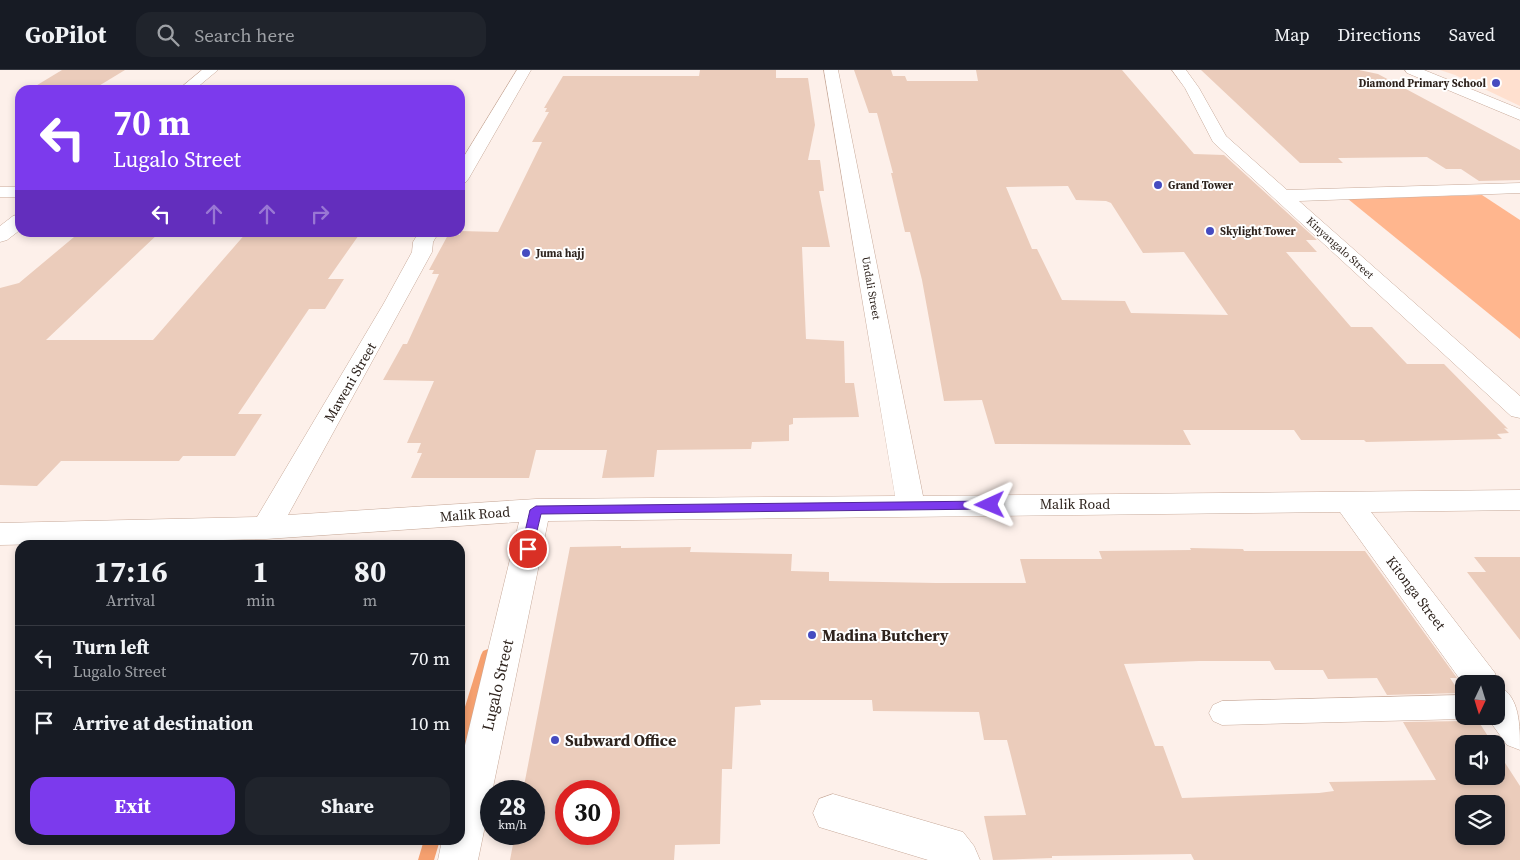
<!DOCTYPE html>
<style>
:root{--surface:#171b24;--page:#20242c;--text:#f1f3f6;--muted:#9ea1a6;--line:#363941;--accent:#7c3aed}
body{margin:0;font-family:"Source Serif 4",serif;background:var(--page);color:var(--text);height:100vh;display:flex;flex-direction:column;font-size:19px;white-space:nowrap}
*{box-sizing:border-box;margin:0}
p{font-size:16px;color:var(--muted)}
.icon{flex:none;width:28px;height:28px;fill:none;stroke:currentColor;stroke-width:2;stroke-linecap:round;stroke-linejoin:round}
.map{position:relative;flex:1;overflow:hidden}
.sheet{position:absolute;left:15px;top:470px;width:450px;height:305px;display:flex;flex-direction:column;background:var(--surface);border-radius:15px;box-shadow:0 2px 8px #0003}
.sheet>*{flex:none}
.banner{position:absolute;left:15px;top:15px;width:450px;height:152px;border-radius:15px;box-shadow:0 2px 8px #0003;background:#7c3aed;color:#fff;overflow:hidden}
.needle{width:32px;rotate:184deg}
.buttons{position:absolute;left:1455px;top:605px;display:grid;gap:10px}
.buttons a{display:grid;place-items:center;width:50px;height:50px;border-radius:10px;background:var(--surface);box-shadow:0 2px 8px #0003;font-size:25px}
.speed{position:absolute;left:480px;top:710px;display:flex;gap:10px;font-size:25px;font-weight:700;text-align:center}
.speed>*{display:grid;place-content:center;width:65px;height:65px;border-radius:50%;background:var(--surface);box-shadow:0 2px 8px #0003;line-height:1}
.speed small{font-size:12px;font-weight:400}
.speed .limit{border:8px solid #d22;background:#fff;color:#111}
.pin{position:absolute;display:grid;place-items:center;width:42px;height:42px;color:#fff;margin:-21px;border:2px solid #fff;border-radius:50%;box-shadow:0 1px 5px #0007}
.me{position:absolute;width:55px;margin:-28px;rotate:269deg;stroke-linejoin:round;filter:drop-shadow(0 0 4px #0008)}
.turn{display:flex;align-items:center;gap:18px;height:105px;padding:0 15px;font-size:22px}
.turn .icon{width:65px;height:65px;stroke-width:2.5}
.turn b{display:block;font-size:35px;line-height:42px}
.lanes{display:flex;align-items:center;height:48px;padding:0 15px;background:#0003;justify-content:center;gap:25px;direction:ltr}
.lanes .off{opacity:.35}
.eta{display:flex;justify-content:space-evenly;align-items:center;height:85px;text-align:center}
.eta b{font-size:30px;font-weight:700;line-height:35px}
.cta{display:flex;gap:10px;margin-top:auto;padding:10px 15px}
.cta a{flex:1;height:58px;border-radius:15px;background:var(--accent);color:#fff;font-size:20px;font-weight:700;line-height:58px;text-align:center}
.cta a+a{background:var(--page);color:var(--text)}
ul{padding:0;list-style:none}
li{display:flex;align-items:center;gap:15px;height:65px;padding:0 15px;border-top:1px solid var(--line)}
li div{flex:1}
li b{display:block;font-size:19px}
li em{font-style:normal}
header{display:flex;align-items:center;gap:30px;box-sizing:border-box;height:70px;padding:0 25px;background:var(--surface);border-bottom:1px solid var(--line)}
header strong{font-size:24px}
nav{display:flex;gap:28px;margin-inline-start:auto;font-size:18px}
.search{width:350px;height:45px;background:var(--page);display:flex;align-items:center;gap:12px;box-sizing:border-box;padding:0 18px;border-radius:15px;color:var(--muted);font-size:19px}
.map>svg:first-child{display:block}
.built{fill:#ffe0cf}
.green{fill:#ffb68e}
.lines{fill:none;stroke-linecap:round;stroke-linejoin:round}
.stream{fill:#f5a06f;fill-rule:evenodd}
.building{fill:#ebccbb;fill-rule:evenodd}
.service-casing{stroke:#c7a999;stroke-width:1}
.minor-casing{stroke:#c7a999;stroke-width:1}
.tertiary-casing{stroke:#c7a999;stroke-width:1}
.service{fill:#fff;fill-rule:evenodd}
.minor{fill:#fff;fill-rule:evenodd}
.tertiary{fill:#fff;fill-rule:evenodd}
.route{fill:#7c3aed;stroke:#51269a}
.poi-dot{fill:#454bc0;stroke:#fff;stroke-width:2}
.labels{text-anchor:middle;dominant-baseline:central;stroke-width:4;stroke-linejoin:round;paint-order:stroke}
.far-poi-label{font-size:11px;font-weight:bold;fill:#2e231d;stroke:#fff;text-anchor:start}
.far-street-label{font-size:11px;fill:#2e231d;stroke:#fff}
.street-label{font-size:14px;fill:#2e231d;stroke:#fff}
.near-poi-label{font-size:16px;font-weight:bold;fill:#2e231d;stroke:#fff;text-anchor:start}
.near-street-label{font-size:16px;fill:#2e231d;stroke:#fff}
</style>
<header>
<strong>GoPilot</strong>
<div class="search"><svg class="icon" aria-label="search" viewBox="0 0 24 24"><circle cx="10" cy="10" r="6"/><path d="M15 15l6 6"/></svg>Search here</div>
<nav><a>Map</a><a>Directions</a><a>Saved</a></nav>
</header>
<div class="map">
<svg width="1520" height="790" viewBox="0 0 1520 790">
<rect width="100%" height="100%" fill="#fdf0ea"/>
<path class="built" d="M1440,0H1520V36L1455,5Z"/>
<path class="green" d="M1482,125L1520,150V269L1348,129Z"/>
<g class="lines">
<g class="stream">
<path d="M488,579L493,581L495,585L468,677L465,682L460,684V653L481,585L483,581Z"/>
<path d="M424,770H440L434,790H418Z"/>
</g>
</g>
<g class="building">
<path d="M62,0H125L92,20H29Z"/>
<path d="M700,0H776V8H808L815,55L808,90H820L824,121H819L830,177H802L806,269L844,271L845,313H854L859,347L793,348V354L789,355V371L752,372L751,379L657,380L654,407L602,408L607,380H536L529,408H411L422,383H417L421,373H407L434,311L383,310L403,274H407L439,204H432L434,200H429L448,165H460V161L498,162L542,72H532L549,42H545L547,38H544L563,6H699Z"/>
<path d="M854,0H891L893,6H905L907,11H978L976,0H1122L1194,84L1224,85L1317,170H1306L1317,182H1286L1351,257H1372L1407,294H1444L1508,359L1504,358L1509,363L1497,364L1502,369L1366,372L1364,370H1301L1294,360H1183L1191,375L995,374L982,330L944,331L922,210L910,162H905L891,103H893L877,43H869ZM1068,116L1076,130L1106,131L1111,133L1143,183L1184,182L1228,245L1131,243L1125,231L1062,230L1037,179H1032L1006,117Z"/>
<path d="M1201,0H1359L1378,4L1520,80V110L1479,111L1461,99H1446L1427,87L1338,88L1343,93H1300Z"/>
<path d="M84,162H160L46,270H153L247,162H361L328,209H344L325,239H309L238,344H262L235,386H183L179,391H61L37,416L0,415V218L19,213L74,167H78Z"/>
<path d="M621,476V478L691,477L690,482L792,484L791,501L829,502V511L936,513H1026L1020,489H1102L1099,481L1191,480L1190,478L1243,479L1244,481H1365L1457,608H1450L1460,623L1387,625L1377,608L1328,609L1323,600H1275L1270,591H1199L1124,594L1155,676H1163L1182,728L1319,723L1334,721L1329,712L1436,710L1403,652L1464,651L1475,646L1493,674H1464V706H1496V679L1520,716V790H1194L1191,784L1052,786V788L993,790L984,746L1026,745L1007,670H984L979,642L873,641L872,630H760L761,635L735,637L732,699H722L720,774L675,775L674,790H510L515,764H534V721H523L570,477ZM566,721H609V764H566ZM1464,734H1496V766H1464Z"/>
<path d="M1474,487H1520V570L1467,502H1486Z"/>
</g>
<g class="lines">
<defs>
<path id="service" d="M1464,625V646H1471L1464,649L1222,655L1213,651L1209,643L1213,635L1222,631Z"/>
<g id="minor">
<path d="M517,0H531L469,108L466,112L460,113V93Z"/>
<path d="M824,0H838L923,426L1520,420V440L1371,442L1495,603L1499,616C1520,627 1520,655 1520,680L1507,675L1486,646H1496V614L1464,615L1340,442L548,451L478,790H438L442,770H460V696L519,452L266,469L0,475V453L257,447L384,233L412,182L413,172L419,162H439L433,172L432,182L288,445L536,429L895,426Z"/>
<path d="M1172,0H1186L1199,18L1226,66L1287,120L1520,113V123L1299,131L1520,326V348L1511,346L1213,72L1185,18Z"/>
<path d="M1405,0H1424L1520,39V50L1407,3Z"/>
<rect x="0" y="117" width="20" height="10"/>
<path d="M833,724L963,762L974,776L980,790H928L819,757L813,743L819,729Z"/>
</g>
<g id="tertiary">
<path d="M202,0H218L194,20H178Z"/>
<path d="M20,144V160L7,170L0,172V156L13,146Z"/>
</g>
</defs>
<use href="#service" class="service-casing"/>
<use href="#minor" class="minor-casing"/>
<use href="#tertiary" class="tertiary-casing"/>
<use href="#service" class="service"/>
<use href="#minor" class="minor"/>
<use href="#tertiary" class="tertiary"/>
</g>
<path class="route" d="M990,431L996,435L990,439L541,444L532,482H523L521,479L530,440L536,436Z"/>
<g class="poi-dot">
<circle cx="1496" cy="13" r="5"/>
<circle cx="1158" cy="115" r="5"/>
<circle cx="1210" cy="161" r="5"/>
<circle cx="526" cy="183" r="5"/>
<circle cx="812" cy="565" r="5"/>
<circle cx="555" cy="670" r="5"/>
</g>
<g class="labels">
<g class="far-poi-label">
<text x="1486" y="13" text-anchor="end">Diamond Primary School</text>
<text x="1168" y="115">Grand Tower</text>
<text x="1220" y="161">Skylight Tower</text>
<text x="536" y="183">Juma hajj</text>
</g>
<g class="far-street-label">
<text transform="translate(1340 178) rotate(42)">Kinyangalo Street</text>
<text transform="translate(871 218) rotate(80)">Undali Street</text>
</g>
<g class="street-label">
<text transform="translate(350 312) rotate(-60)">Maweni Street</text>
<text x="1075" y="434">Malik Road</text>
<text transform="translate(475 444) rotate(-4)">Malik Road</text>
<text transform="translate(1416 523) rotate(53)">Kitonga Street</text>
</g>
<g class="near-poi-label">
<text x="822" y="565">Madina Butchery</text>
<text x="565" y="670">Subward Office</text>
</g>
<g class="near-street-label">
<text transform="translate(497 615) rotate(-77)">Lugalo Street</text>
</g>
</g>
</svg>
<div class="buttons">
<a><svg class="needle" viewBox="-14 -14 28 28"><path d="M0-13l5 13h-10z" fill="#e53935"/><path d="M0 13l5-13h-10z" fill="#9ea1a6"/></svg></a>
<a><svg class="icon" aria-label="sound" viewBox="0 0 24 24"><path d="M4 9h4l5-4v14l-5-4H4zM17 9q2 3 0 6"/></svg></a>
<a><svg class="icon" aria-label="layers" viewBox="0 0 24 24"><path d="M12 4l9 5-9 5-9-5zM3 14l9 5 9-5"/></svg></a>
</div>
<div class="speed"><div>28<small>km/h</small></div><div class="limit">30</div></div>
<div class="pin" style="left:528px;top:479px;background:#d93025"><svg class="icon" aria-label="arrive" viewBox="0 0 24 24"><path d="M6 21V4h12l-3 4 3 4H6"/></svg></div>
<svg class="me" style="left:990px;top:435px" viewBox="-20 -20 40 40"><path d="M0-17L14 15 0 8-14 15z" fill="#7c3aed" stroke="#fff" stroke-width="4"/></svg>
<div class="banner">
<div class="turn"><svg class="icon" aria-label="left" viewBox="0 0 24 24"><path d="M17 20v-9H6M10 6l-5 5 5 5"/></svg><div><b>70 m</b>Lugalo Street</div></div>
<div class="lanes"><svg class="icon" aria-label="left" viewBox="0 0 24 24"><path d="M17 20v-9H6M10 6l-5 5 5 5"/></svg><svg class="icon off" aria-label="ahead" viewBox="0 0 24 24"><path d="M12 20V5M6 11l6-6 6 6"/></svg><svg class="icon off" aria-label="ahead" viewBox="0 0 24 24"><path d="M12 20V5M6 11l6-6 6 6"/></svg><svg class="icon off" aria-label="right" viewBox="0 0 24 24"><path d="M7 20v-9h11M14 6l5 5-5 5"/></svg></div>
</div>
<section class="sheet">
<div class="eta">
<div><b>17:16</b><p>Arrival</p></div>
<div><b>1</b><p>min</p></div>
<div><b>80</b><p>m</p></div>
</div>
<ul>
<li><svg class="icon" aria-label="left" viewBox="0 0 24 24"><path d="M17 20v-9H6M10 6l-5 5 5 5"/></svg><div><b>Turn left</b><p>Lugalo Street</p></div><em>70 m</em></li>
<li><svg class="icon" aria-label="arrive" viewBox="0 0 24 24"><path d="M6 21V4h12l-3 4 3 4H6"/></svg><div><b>Arrive at destination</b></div><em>10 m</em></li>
</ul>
<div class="cta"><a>Exit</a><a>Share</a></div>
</section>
</div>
